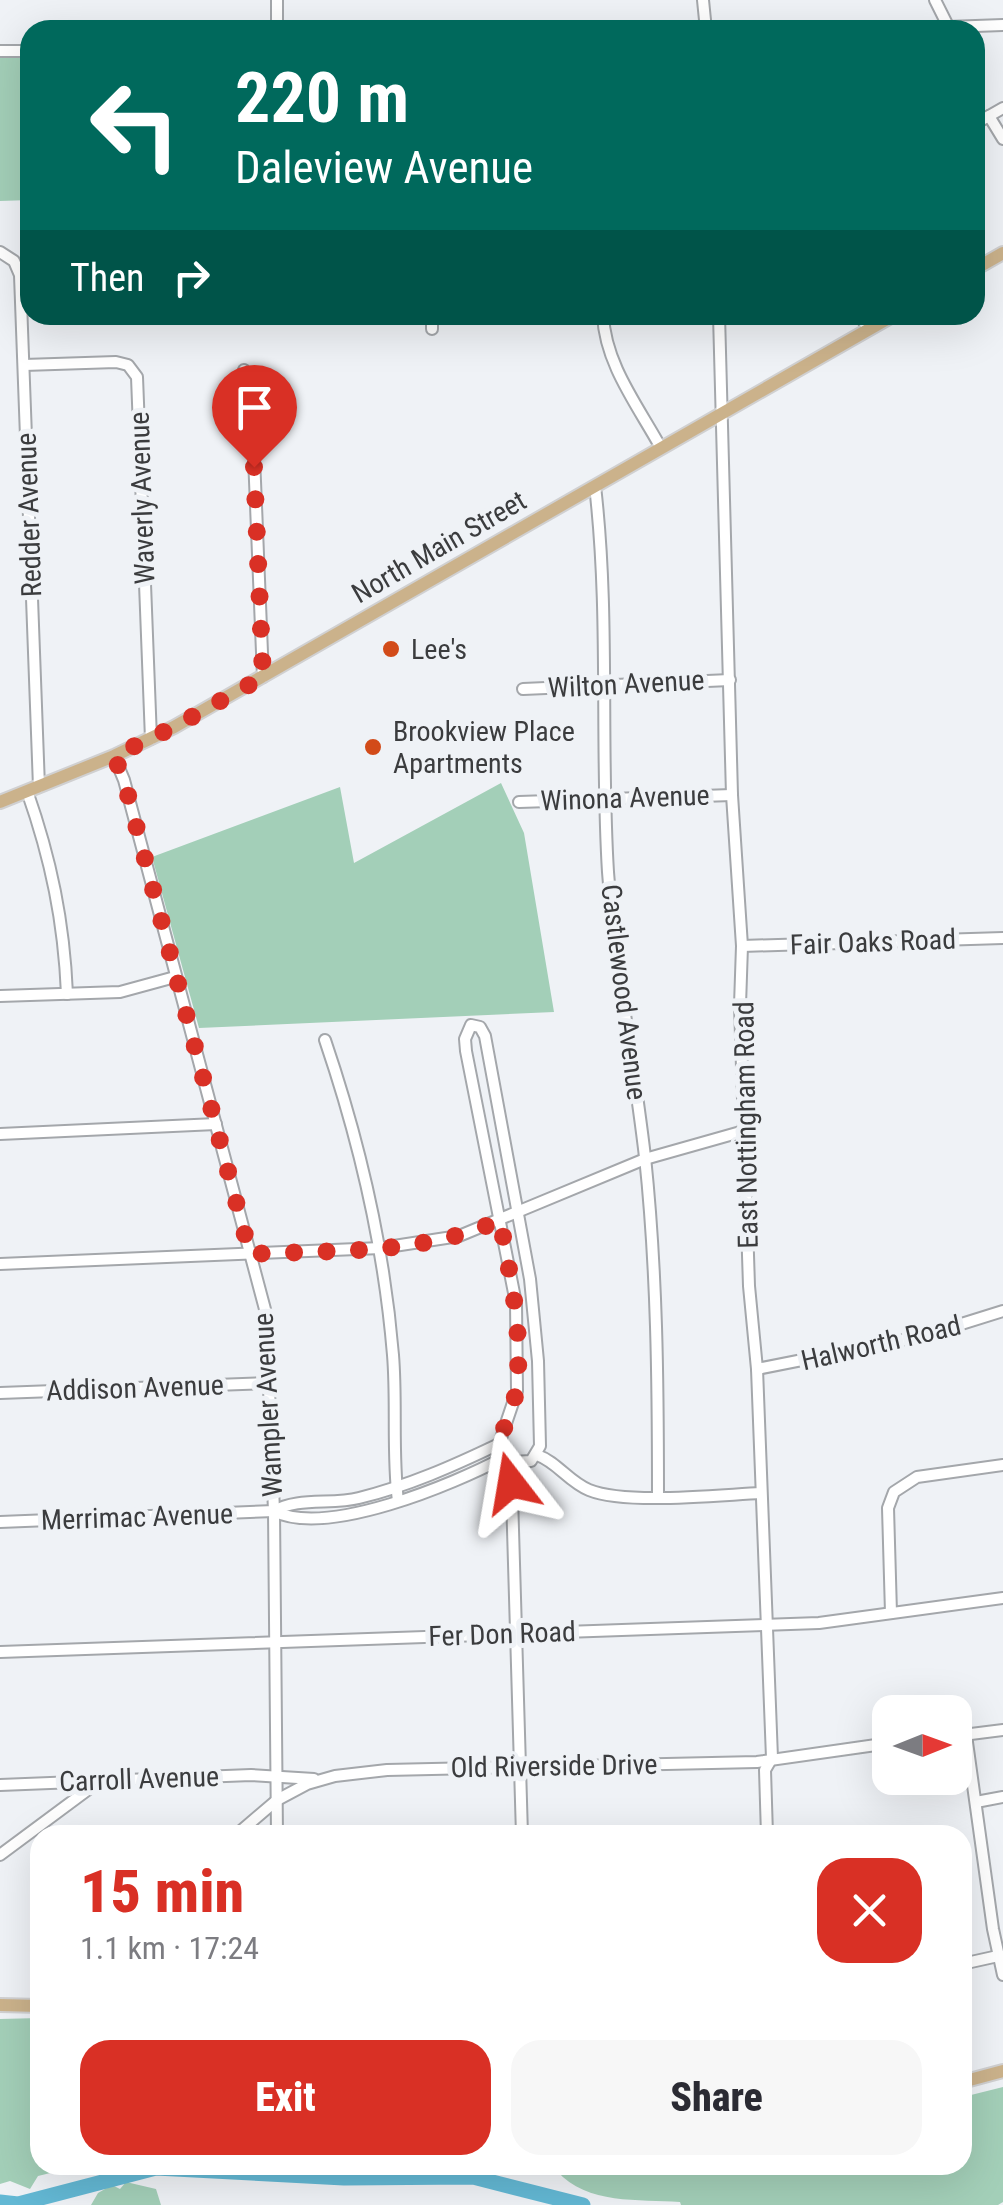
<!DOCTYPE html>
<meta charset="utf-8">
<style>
:root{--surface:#fff;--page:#f7f7f7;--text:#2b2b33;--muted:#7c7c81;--accent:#d93025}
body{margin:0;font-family:"Roboto Condensed",sans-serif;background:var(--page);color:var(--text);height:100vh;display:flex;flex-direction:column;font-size:38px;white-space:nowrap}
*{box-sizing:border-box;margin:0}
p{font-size:32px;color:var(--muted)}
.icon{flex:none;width:55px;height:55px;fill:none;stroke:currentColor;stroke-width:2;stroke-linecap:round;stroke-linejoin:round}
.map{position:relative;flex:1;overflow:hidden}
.drawer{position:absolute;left:30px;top:1825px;width:942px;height:350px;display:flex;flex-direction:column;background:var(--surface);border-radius:30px;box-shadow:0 10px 40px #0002}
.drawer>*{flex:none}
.guide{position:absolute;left:20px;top:20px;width:965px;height:305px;border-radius:30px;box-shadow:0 10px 40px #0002;background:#00695c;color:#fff;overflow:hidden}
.needle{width:65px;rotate:89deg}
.controls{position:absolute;left:872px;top:1695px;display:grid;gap:20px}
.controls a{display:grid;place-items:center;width:100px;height:100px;border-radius:20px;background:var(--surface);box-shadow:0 10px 40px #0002;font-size:50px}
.pin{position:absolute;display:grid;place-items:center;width:85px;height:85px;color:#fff;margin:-102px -42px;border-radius:50% 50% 50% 0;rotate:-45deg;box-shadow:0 0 10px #0007}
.pin .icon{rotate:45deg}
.me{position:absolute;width:110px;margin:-55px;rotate:346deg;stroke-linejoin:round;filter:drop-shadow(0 0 8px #0008)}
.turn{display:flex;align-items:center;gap:35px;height:210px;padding:0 50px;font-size:45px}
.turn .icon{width:130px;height:130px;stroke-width:2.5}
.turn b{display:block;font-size:70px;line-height:85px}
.then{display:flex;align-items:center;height:95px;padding:0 50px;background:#0003;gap:20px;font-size:38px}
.round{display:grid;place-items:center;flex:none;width:105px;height:105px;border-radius:30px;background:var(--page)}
.headline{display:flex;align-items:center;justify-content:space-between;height:170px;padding:0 50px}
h1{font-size:60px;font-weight:800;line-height:75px;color:var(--accent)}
.primary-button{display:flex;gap:20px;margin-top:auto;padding:20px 50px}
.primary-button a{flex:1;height:115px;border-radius:30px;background:var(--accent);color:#fff;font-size:40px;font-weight:800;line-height:115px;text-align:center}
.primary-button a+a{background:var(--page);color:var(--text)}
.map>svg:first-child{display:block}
.green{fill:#a3cfb8}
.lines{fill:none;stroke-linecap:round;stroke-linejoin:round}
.river{stroke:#63b8d4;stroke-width:15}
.minor-casing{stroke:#a4a7ab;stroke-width:14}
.major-casing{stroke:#d0d0d1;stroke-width:16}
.minor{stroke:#fff;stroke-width:10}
.major{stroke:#cbb28b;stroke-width:12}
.route{stroke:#d93025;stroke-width:18;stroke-dasharray:0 32.4}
.poi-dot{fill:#d24b19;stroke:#eff2f6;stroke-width:4}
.labels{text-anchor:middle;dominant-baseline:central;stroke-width:10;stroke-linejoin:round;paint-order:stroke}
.street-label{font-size:28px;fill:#3b3c3e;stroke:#eff2f6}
.poi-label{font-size:28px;fill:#3b3c3e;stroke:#eff2f6;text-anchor:start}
</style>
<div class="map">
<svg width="1003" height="2205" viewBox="0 0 1003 2205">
<rect width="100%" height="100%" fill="#eff2f6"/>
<g class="green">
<path d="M30,57V200L0,201V58Z"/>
<path d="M501,783L524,833L554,1012L199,1028L152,857L340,787L354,863Z"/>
<path d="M40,2018V2165H83L38,2176L30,2189L10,2181L0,2184V2019Z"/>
<path d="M1003,2087V2202L998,2205H681L680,2202C639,2199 587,2205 557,2171L538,2175L536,2168L499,2165H962L963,2097Z"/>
<path d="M126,2182L156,2189L161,2205H91L98,2193L112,2185L120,2189Z"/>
</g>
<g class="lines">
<path class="river" d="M0,2202L18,2204L156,2168L344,2178L473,2177L583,2205"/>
<defs>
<g id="minor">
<path d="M277,0V30"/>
<path d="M703,0L706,30"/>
<path d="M935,0L948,26"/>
<path d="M865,30L1003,25"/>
<path d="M0,51H30"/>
<path d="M989,116L1003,139"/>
<path d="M975,124L1003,108"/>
<path d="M0,252L14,261L20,275L39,787"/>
<path d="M432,315V329"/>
<path d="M603,315C605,364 638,406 661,448"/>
<path d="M719,315L732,795L742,946L740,1005L749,1286L757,1369L772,1758L765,1770L767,1835"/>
<path d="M860,315L868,329"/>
<path d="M24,365L116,362L128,365L137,377L151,739"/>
<path d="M244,370L251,383L263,677"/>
<path d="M595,486C610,614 600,743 608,872C615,967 634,1061 645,1157C657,1270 658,1383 658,1496"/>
<path d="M523,689L730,680"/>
<path d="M114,756L124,780L266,1313L274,1511L277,1835"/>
<path d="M27,791C51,859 64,922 67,994"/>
<path d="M519,802L732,795"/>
<path d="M742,946L1003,938"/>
<path d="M0,996L120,992L175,977"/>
<path d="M471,1025L480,1027L485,1036L530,1279L538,1361L540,1446L531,1461L511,1462L503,1458L499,1444L517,1391L516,1303L466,1051L465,1039Z"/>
<path d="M325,1040C360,1143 384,1246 393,1355C397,1403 392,1453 398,1501"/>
<path d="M0,1134L216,1124"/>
<path d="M0,1264L381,1248L459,1236L645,1159L744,1131"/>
<path d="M757,1369L923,1336L1003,1311"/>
<path d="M0,1393L270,1383"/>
<path d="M537,1455C557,1462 569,1482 589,1490C626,1505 718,1495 761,1493"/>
<path d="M511,1462L522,1835"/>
<path d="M274,1511C326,1538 454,1484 503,1458"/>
<path d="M0,1522L274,1511C297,1497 332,1505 359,1498C408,1486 453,1466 499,1444"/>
<path d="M891,1613L888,1508L894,1492L917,1477L1003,1465"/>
<path d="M0,1652L819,1623L1003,1598"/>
<path d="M966,1735L993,1929L1003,1975"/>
<path d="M955,1736L1003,1730"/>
<path d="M0,1785L251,1775L314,1779"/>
<path d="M976,1802L1003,1797"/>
<path d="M236,1835L277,1800L307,1784L335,1776L387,1770L757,1762L890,1743"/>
<path d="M0,1855L101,1780"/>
<path d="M962,1964L998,1956"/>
</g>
<g id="major">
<path d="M975,269L1003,253"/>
<path d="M0,802L114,756L174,727L894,315"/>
<path d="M0,2005L40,2006"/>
<path d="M962,2082L1003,2071"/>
</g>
</defs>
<use href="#minor" class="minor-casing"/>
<use href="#major" class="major-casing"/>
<use href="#minor" class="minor"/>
<use href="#major" class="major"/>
</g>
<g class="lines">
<path class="route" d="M254,467L263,677L174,727L114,756L124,780L250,1254C333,1250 423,1255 500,1220C510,1276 524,1334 516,1391C513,1414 495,1435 503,1458L511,1462V1483"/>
</g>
<g class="poi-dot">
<circle cx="391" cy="649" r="10"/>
<circle cx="373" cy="747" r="10"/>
</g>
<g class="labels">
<g class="street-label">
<text transform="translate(142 498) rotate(-92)">Waverly Avenue</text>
<text transform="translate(29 515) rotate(-92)">Redder Avenue</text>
<text transform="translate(439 547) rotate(-30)">North Main Street</text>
<text transform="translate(626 684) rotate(-3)">Wilton Avenue</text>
<text transform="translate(625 798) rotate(-2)">Winona Avenue</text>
<text transform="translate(873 942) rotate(-2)">Fair Oaks Road</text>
<text transform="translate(624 992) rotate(83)">Castlewood Avenue</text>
<text transform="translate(746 1125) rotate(-91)">East Nottingham Road</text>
<text transform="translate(881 1343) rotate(-13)">Halworth Road</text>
<text transform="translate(135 1388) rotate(-2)">Addison Avenue</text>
<text transform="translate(268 1405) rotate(-93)">Wampler Avenue</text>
<text transform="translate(137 1517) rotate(-2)">Merrimac Avenue</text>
<text transform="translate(502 1634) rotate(-2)">Fer Don Road</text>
<text transform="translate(554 1766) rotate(-1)">Old Riverside Drive</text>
<text transform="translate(139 1779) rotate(-2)">Carroll Avenue</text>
</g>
<g class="poi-label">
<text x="411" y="649">Lee's</text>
<text x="393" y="731">Brookview Place<tspan x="393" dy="32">Apartments</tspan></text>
</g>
</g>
</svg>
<div class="controls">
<a><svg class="needle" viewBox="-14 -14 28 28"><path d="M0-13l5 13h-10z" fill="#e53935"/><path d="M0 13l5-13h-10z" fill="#7c7c81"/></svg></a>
</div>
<div class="pin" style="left:254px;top:467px;background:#d93025"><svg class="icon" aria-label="arrive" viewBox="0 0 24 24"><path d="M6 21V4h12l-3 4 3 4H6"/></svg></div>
<svg class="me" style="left:511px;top:1483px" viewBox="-20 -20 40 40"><path d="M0-17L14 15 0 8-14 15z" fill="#d93025" stroke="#fff" stroke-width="4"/></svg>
<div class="guide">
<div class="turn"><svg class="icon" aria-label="left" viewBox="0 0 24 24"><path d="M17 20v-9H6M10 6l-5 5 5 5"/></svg><div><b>220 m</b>Daleview Avenue</div></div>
<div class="then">Then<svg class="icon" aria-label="right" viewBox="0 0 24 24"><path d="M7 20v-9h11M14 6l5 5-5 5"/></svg></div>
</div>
<section class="drawer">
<div class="headline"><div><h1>15 min</h1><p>1.1 km · 17:24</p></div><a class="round" style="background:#d93025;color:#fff"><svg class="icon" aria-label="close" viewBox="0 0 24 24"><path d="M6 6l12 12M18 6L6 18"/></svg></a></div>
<div class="primary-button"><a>Exit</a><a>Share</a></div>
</section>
</div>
